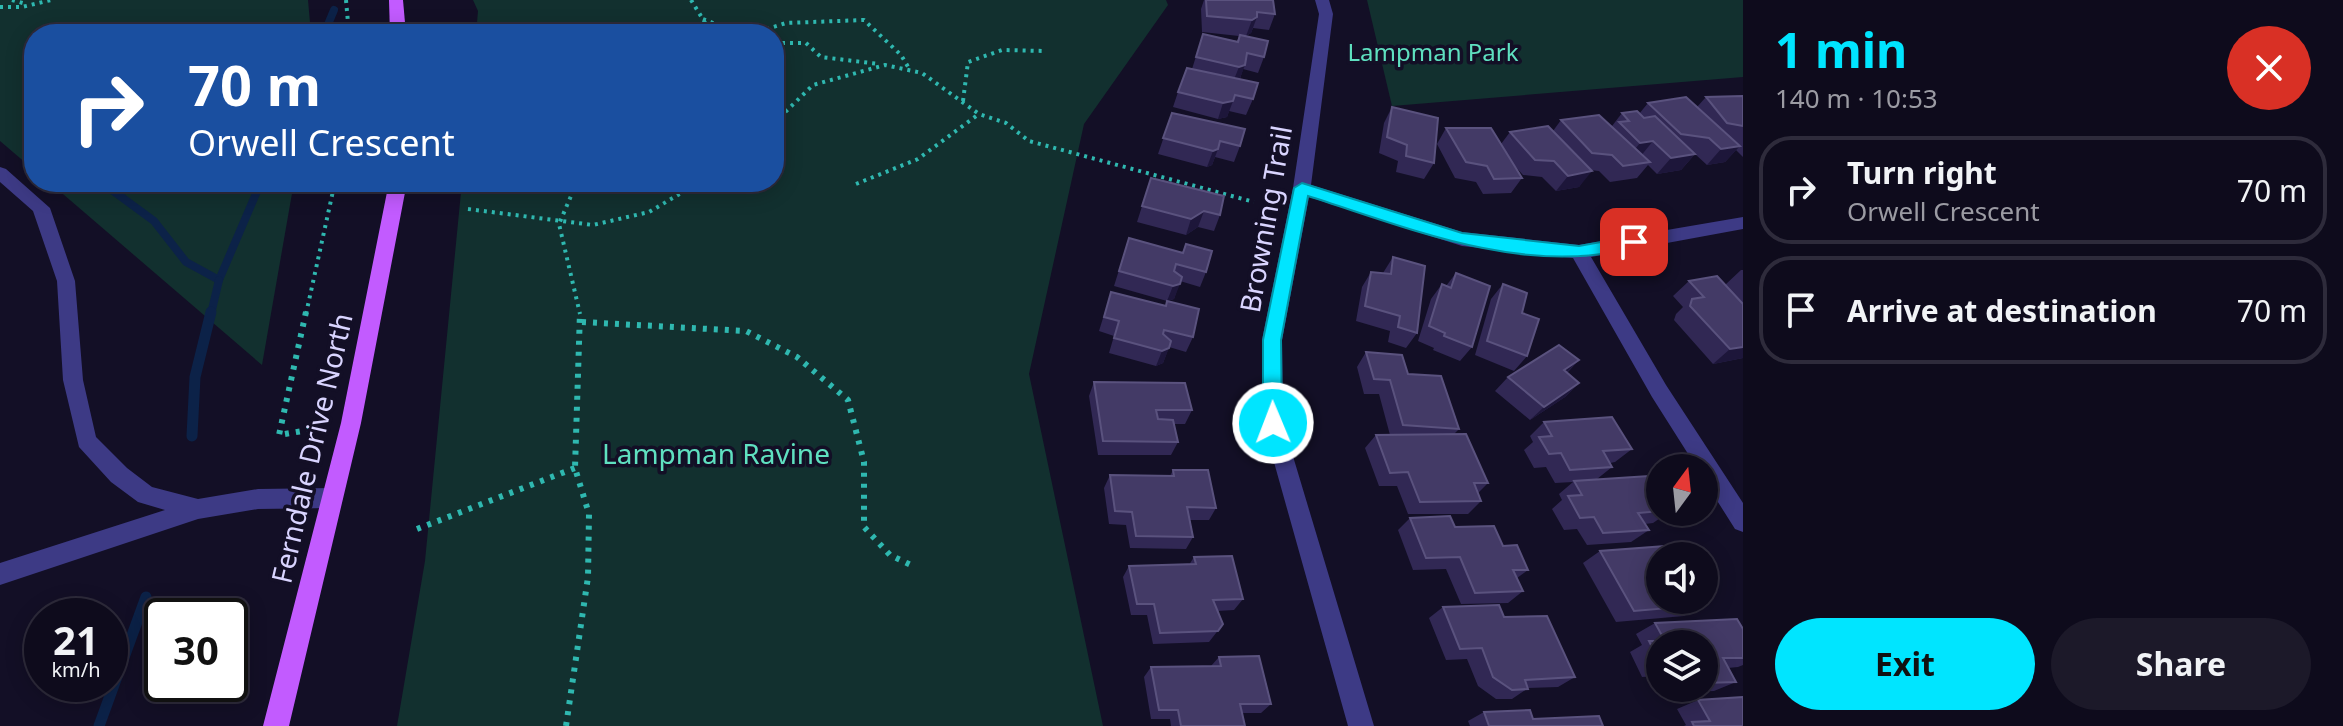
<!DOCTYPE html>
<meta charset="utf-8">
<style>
:root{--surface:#0e0b1c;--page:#1c1929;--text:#f1f3f6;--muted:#9b9ba3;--line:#2e2b3b;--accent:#00e5ff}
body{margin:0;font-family:"Noto Sans",sans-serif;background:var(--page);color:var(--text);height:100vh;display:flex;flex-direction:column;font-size:30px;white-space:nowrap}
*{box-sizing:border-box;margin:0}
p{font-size:26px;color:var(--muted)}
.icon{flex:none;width:44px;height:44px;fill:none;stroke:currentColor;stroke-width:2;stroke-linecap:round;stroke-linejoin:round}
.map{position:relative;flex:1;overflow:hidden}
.sheet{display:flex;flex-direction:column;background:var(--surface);width:600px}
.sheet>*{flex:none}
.top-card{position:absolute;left:24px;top:24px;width:760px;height:168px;border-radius:32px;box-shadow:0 4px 20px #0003,0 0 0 2px var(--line);background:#1a4fa0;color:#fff;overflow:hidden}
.needle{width:52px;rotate:15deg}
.fabs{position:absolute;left:1646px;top:454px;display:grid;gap:16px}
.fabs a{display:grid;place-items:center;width:72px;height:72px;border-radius:50%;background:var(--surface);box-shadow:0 4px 20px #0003,0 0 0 2px var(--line);font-size:40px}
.speed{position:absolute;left:24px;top:598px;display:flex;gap:16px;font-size:40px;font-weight:700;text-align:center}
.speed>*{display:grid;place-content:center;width:104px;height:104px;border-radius:50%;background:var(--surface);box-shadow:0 4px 20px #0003,0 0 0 2px var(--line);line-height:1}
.speed small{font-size:20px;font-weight:400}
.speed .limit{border:4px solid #111;border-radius:12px;background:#fff;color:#111}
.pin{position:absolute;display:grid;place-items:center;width:68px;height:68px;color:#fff;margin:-34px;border-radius:16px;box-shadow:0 4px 12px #0006}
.me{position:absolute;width:88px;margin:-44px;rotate:359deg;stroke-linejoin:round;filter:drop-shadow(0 0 6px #0008)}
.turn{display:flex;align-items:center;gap:28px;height:168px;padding:0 32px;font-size:36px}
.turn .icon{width:104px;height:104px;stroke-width:2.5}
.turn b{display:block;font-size:56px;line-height:68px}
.round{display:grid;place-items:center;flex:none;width:84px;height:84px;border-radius:42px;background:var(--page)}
.head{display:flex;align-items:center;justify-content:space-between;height:136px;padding:0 32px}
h1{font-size:48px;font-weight:700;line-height:60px;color:var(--accent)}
.primary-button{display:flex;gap:16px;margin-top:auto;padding:16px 32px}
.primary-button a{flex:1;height:92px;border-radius:48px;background:var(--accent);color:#111;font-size:32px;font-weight:700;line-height:92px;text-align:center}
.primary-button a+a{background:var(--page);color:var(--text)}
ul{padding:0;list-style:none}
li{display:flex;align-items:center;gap:24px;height:108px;margin:0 16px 12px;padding:0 16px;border:4px solid var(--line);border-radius:32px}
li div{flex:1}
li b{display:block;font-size:30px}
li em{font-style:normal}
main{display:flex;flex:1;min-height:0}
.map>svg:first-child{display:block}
.green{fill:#12302f}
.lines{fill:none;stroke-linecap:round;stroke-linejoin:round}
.stream-far1{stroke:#0c2248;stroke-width:8}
.stream{stroke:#0c2248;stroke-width:11}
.path-far1{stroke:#2fb8b0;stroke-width:4;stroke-dasharray:3 5;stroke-linecap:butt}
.path{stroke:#2fb8b0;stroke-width:6;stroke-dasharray:4 7;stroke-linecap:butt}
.service{fill:#3d3a85;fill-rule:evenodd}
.minor{fill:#3d3a85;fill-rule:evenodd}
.primary{fill:#c25bff;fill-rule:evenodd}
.wall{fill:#312854}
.shaded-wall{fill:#1d163a}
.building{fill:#433a66;stroke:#5a527e;stroke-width:2}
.route{fill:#00e5ff;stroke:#0095a6;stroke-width:2}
.labels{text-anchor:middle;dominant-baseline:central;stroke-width:7;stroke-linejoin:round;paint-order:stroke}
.far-park-label{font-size:24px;fill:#5fe0c0;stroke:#130f26}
.street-label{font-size:28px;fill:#d9d4ff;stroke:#130f26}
.park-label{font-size:28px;fill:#5fe0c0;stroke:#130f26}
</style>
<main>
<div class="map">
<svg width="1743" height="726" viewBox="0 0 1743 726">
<rect width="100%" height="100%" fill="#130f26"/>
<g class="green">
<path d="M0,0H308L311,34H34V170L0,141Z"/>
<path d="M473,0H1166L1168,5L1084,124L1029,374L1103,726H397L425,561L462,182H774V34H476L478,11Z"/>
<path d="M1367,0H1743V77L1392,106Z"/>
<path d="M49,182H294L262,365Z"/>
</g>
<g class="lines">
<g class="stream-far1">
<path d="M324,34L334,10"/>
<path d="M30,137L34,139"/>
<path d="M101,182L154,221L186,262L219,280L261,182"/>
<path d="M211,314L219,280"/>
</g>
<g class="stream">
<path d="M192,436L195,377L211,312"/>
<path d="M99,726L146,597"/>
</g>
<g class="path-far1">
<path d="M12,0L26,4"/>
<path d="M346,0L349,34"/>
<path d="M691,0L712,34"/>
<path d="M0,7H22L51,0"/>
<path d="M703,19L741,34"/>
<path d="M751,34L786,23L864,20L901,55L910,70"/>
<path d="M774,43H806L821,57L879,64"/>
<path d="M963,101L968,62L1002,50L1045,51"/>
<path d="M774,123L813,85L885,65L922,73L979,114L1006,123L1029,141L1254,202"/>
<path d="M577,182L559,224L580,314"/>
<path d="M856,184L918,159L979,114"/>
<path d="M468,209L593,225L649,212L700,182"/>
<path d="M306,314L335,182"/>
</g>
<g class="path">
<path d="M306,312L279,435L326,427"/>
<path d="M582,322L746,331L797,357L848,400L864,462V527L890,555L915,567"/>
<path d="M417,529L575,468"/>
<path d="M566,726L588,577L589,514L575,468L580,312"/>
</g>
<path class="service" d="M0,167L6,169L50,208L75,281L83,380L96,437L127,468L152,487L198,499L258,489L332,488L340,491L343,498L340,505L332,508L258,509L198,519L0,585V563L165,510L138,502L111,482L79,447L63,380L57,281L33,211L0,182Z"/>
<path class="minor" d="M1315,0H1329L1333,14L1311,185L1462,232L1579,245L1743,217V229L1591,257L1666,385L1743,503V532L1735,529L1704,480V468H1697L1652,397L1573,258L1462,246L1309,197L1282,340L1283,423L1374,726H1348L1263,423L1262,340L1293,188L1319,14Z"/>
<g class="primary">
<path d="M389,0H403L406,34H390Z"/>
<path d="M389,182H407L361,423L289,726H263L341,423Z"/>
</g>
</g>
<g class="wall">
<path d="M1204,0H1273L1275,14L1269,30L1253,28L1251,33L1246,36L1264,57L1258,73L1243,69L1240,79L1253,99L1246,115L1229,111L1227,117L1218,119L1173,107L1178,92L1192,69L1203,34L1237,41L1239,36L1202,32L1201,9Z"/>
<path d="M1743,96V157L1736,150L1725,162L1707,165L1695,154L1681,170L1657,174L1648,165L1637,178L1610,182L1599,171L1590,170L1579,187L1556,191L1542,177L1523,175L1514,165L1522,178L1511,193L1483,194L1476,182L1455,178L1437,144L1446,128L1501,144L1510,132L1553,131L1561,120L1612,126L1622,113L1639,114L1648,103L1697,107L1706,97Z"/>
<path d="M1392,107L1434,163L1424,179L1396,172L1398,161L1379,153L1384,123Z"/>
<path d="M1172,113L1240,146L1234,162L1215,157L1212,165L1207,167L1158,154Z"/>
<path d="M1151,178L1220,215L1214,231L1198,227L1186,235L1137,222Z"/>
<path d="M1129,238L1206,272L1200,287L1180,281L1174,299L1167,301L1114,286Z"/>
<path d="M1393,257L1417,333L1406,348L1388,342L1390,331L1356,321L1362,287L1371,272L1383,273Z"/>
<path d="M1741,270H1743V358L1713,364L1674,320L1676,314L1683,307L1673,296L1689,281L1725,285Z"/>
<path d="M1456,273L1472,347L1460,361L1433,350L1434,348L1418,341L1431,299L1442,284L1446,286Z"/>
<path d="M1503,284L1522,313L1527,356L1514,371L1475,355L1491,299Z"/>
<path d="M1111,292L1165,306L1167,301L1193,337L1186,352L1169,347L1163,363L1156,366L1109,353L1114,336L1099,331Z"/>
<path d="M1366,352L1408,374L1459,429L1454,434L1488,483L1478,493L1481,501L1468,514H1408L1397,486H1379L1365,448L1376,435H1390L1379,394H1364L1357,367Z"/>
<path d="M1579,360L1567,373L1579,383L1565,397L1530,420L1495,391L1508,377Z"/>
<path d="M1094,382L1192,410L1185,424H1174L1178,442L1171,455H1098L1089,396Z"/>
<path d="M1544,422L1632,449L1615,462L1610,463L1612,467L1597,479L1660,493V512H1669L1653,523L1645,524L1649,530L1631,542L1587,545L1577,529L1564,530L1552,509L1562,500L1559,494L1573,482L1555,483L1546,467L1534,468L1524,450L1533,442L1530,436Z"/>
<path d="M1173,470L1216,508L1209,520H1190L1193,537L1186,549L1130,548L1126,525L1109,524L1104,488L1110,475L1170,476Z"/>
<path d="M1410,518L1455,527L1503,546L1528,570L1517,578L1523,591L1508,603L1461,604L1446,569L1413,570L1398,530Z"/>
<path d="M1600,551L1660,556L1704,605L1684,616L1616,622L1583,563Z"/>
<path d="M1194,557L1243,599L1234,610L1217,611L1223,624L1209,642L1153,644L1147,615H1131L1123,577L1129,566L1189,565Z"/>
<path d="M1443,607L1504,617L1575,677L1558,687L1528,688L1512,699H1496L1478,686L1467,659L1446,660L1429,618Z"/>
<path d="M1655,623L1743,658V665L1738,667L1728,668L1736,682L1714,691L1667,693L1665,688H1704V644H1660V679L1659,676L1642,677L1630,652L1642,645L1636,634Z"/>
<path d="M1219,657L1271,704L1261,713H1242L1245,726H1171L1170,719H1151L1144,677L1151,667L1211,666Z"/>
<path d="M1698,700L1743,726H1684L1686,725L1677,709Z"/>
<path d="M1484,712L1533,719L1603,726H1470L1468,721Z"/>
</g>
<g class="shaded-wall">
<path d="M1257,17L1251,33L1246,36L1252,20Z"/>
<path d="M1245,65L1239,81L1233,82L1239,67Z"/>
<path d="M1233,101L1227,117L1218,119L1223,103Z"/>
<path d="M1653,141L1640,157L1627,159L1640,143Z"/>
<path d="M1740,146L1725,162L1707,165L1721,149Z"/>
<path d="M1218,149L1212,165L1207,167L1213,151Z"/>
<path d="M1695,154L1681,170L1657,174L1671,158Z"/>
<path d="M1592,171L1579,187L1556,191L1568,176Z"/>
<path d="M1204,211L1198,227L1186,235L1191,219Z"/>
<path d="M1180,284L1174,299L1167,301L1173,286Z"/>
<path d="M1743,347V358L1713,364L1730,349Z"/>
<path d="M1169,348L1163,363L1156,366L1162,351Z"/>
<path d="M1579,360L1565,374L1564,370Z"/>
<path d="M1579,383L1565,397L1530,420L1544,407Z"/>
</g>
<g class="building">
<path d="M1206,0H1273L1275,14L1257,12V17L1252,20L1207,16Z"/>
<path d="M1203,34L1238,42L1240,35L1268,41L1264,57L1247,53L1245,65L1239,67L1196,57Z"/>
<path d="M1187,68L1258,83L1253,99L1235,95L1233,101L1223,103L1178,92Z"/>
<path d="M1743,96V126L1727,123L1706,97Z"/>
<path d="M1686,97L1740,146L1721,149L1709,138L1681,134L1648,103Z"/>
<path d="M1392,107L1438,118L1434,163L1406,156L1407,145L1387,137Z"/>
<path d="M1637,111L1644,118L1655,116L1695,154L1671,158L1653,141L1640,143L1619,122L1629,121L1622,113Z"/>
<path d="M1172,113L1245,129L1240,146L1220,141L1218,149L1213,151L1163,138Z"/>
<path d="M1599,115L1650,162L1623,166L1612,155L1592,153L1561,120Z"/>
<path d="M1548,126L1592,171L1568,176L1554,161L1535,160L1510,132Z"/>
<path d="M1446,128H1491L1522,178L1494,179L1487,166L1466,162Z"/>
<path d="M1151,178L1224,196L1220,215L1204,211L1191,219L1142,206Z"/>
<path d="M1129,238L1183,253L1186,244L1212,251L1206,272L1176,264L1174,271L1182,277L1180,284L1173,286L1119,271Z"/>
<path d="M1393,257L1425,266L1417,333L1398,327L1400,316L1365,306L1371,272L1391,274Z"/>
<path d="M1456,273L1490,286L1472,347L1444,336L1445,333L1429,326L1442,284L1451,288Z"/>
<path d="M1717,276L1743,304V347L1730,349L1690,306L1692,299L1704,297L1689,281Z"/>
<path d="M1503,284L1527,293L1522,313L1539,319L1527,356L1487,341Z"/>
<path d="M1111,292L1166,306L1167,301L1199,309L1193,337L1164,330L1163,334L1171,341L1169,348L1162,351L1114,338L1119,321L1104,317Z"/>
<path d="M1559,345L1579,360L1564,370L1579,383L1544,407L1508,377Z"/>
<path d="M1366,352L1402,355L1408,374L1441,376L1459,429L1403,425L1390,380L1374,379Z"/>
<path d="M1094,382L1185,383L1192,410H1156L1158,419L1173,420L1178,442L1103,441Z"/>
<path d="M1612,417L1632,449L1603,451L1612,467L1570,470L1561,453L1549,454L1539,437L1552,436L1544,422Z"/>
<path d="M1466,434L1488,483H1474L1481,501L1420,502L1408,472L1390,473L1376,435Z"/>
<path d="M1173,470H1208L1216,508L1187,507L1193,537L1136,536L1132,512L1115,511L1110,475L1174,476Z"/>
<path d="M1649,476L1660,493V511L1638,513L1649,530L1603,533L1594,517L1580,518L1568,496L1582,495L1574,481Z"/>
<path d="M1450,516L1455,527L1494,526L1503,546L1517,545L1528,570H1513L1523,591L1475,593L1460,557L1426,558L1410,518Z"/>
<path d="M1692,544L1699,556H1660V600H1701L1704,605L1634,611L1600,551Z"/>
<path d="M1232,556L1243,599L1213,600L1223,624L1218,631L1160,633L1154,604H1137L1129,566L1196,564L1194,557Z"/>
<path d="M1704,563L1714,579L1704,580Z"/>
<path d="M1499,605L1504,617L1547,616L1575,677L1525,680L1528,689L1512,690L1493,677L1482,648L1460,649L1443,607Z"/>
<path d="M1737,619L1743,629V658H1723L1736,682L1704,683V644H1660V663L1649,641H1665L1655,623Z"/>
<path d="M1259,656L1271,704H1240L1245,726H1181L1178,710H1159L1151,667L1221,666L1219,657Z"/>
<path d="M1743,697V726H1694L1692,722L1710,721L1698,700Z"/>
<path d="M1530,710L1533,719L1599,716L1603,726H1489L1484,712Z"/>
</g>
<path class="route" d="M1302,183L1462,233L1579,246L1634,236L1642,242C1636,250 1625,250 1614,252C1511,271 1406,227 1308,196L1281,340L1282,423L1273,431L1263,423V340L1294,188Z"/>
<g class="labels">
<g class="far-park-label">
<text x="1433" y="51">Lampman Park</text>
</g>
<g class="street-label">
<text transform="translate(1265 219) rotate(-80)">Browning Trail</text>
<text transform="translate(311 448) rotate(-77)">Ferndale Drive North</text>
</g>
<g class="park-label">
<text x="716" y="453">Lampman Ravine</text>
</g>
</g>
</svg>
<div class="fabs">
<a><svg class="needle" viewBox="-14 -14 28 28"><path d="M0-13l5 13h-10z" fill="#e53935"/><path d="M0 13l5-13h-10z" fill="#9b9ba3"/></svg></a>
<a><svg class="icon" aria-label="sound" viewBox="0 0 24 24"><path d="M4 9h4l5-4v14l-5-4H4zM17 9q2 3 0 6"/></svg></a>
<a><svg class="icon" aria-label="layers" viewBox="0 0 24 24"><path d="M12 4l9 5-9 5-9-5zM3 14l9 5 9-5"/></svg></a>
</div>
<div class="speed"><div>21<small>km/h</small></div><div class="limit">30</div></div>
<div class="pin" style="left:1634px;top:242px;background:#d93025"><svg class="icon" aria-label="arrive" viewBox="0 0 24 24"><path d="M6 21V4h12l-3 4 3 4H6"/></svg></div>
<svg class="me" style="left:1273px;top:423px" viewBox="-20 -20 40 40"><circle r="17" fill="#00e5ff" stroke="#fff" stroke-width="3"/><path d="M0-11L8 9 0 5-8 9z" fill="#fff"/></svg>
<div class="top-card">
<div class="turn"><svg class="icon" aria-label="right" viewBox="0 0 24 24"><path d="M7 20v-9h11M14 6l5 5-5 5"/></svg><div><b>70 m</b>Orwell Crescent</div></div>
</div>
</div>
<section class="sheet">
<div class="head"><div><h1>1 min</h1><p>140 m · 10:53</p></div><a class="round" style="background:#d93025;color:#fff"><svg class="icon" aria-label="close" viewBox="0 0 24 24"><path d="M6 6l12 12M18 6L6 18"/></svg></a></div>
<ul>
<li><svg class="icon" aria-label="right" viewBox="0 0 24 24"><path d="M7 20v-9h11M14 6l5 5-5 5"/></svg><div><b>Turn right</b><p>Orwell Crescent</p></div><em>70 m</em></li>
<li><svg class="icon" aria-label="arrive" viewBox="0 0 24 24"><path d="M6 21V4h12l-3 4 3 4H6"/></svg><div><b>Arrive at destination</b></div><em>70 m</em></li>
</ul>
<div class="primary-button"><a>Exit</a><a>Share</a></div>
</section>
</main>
